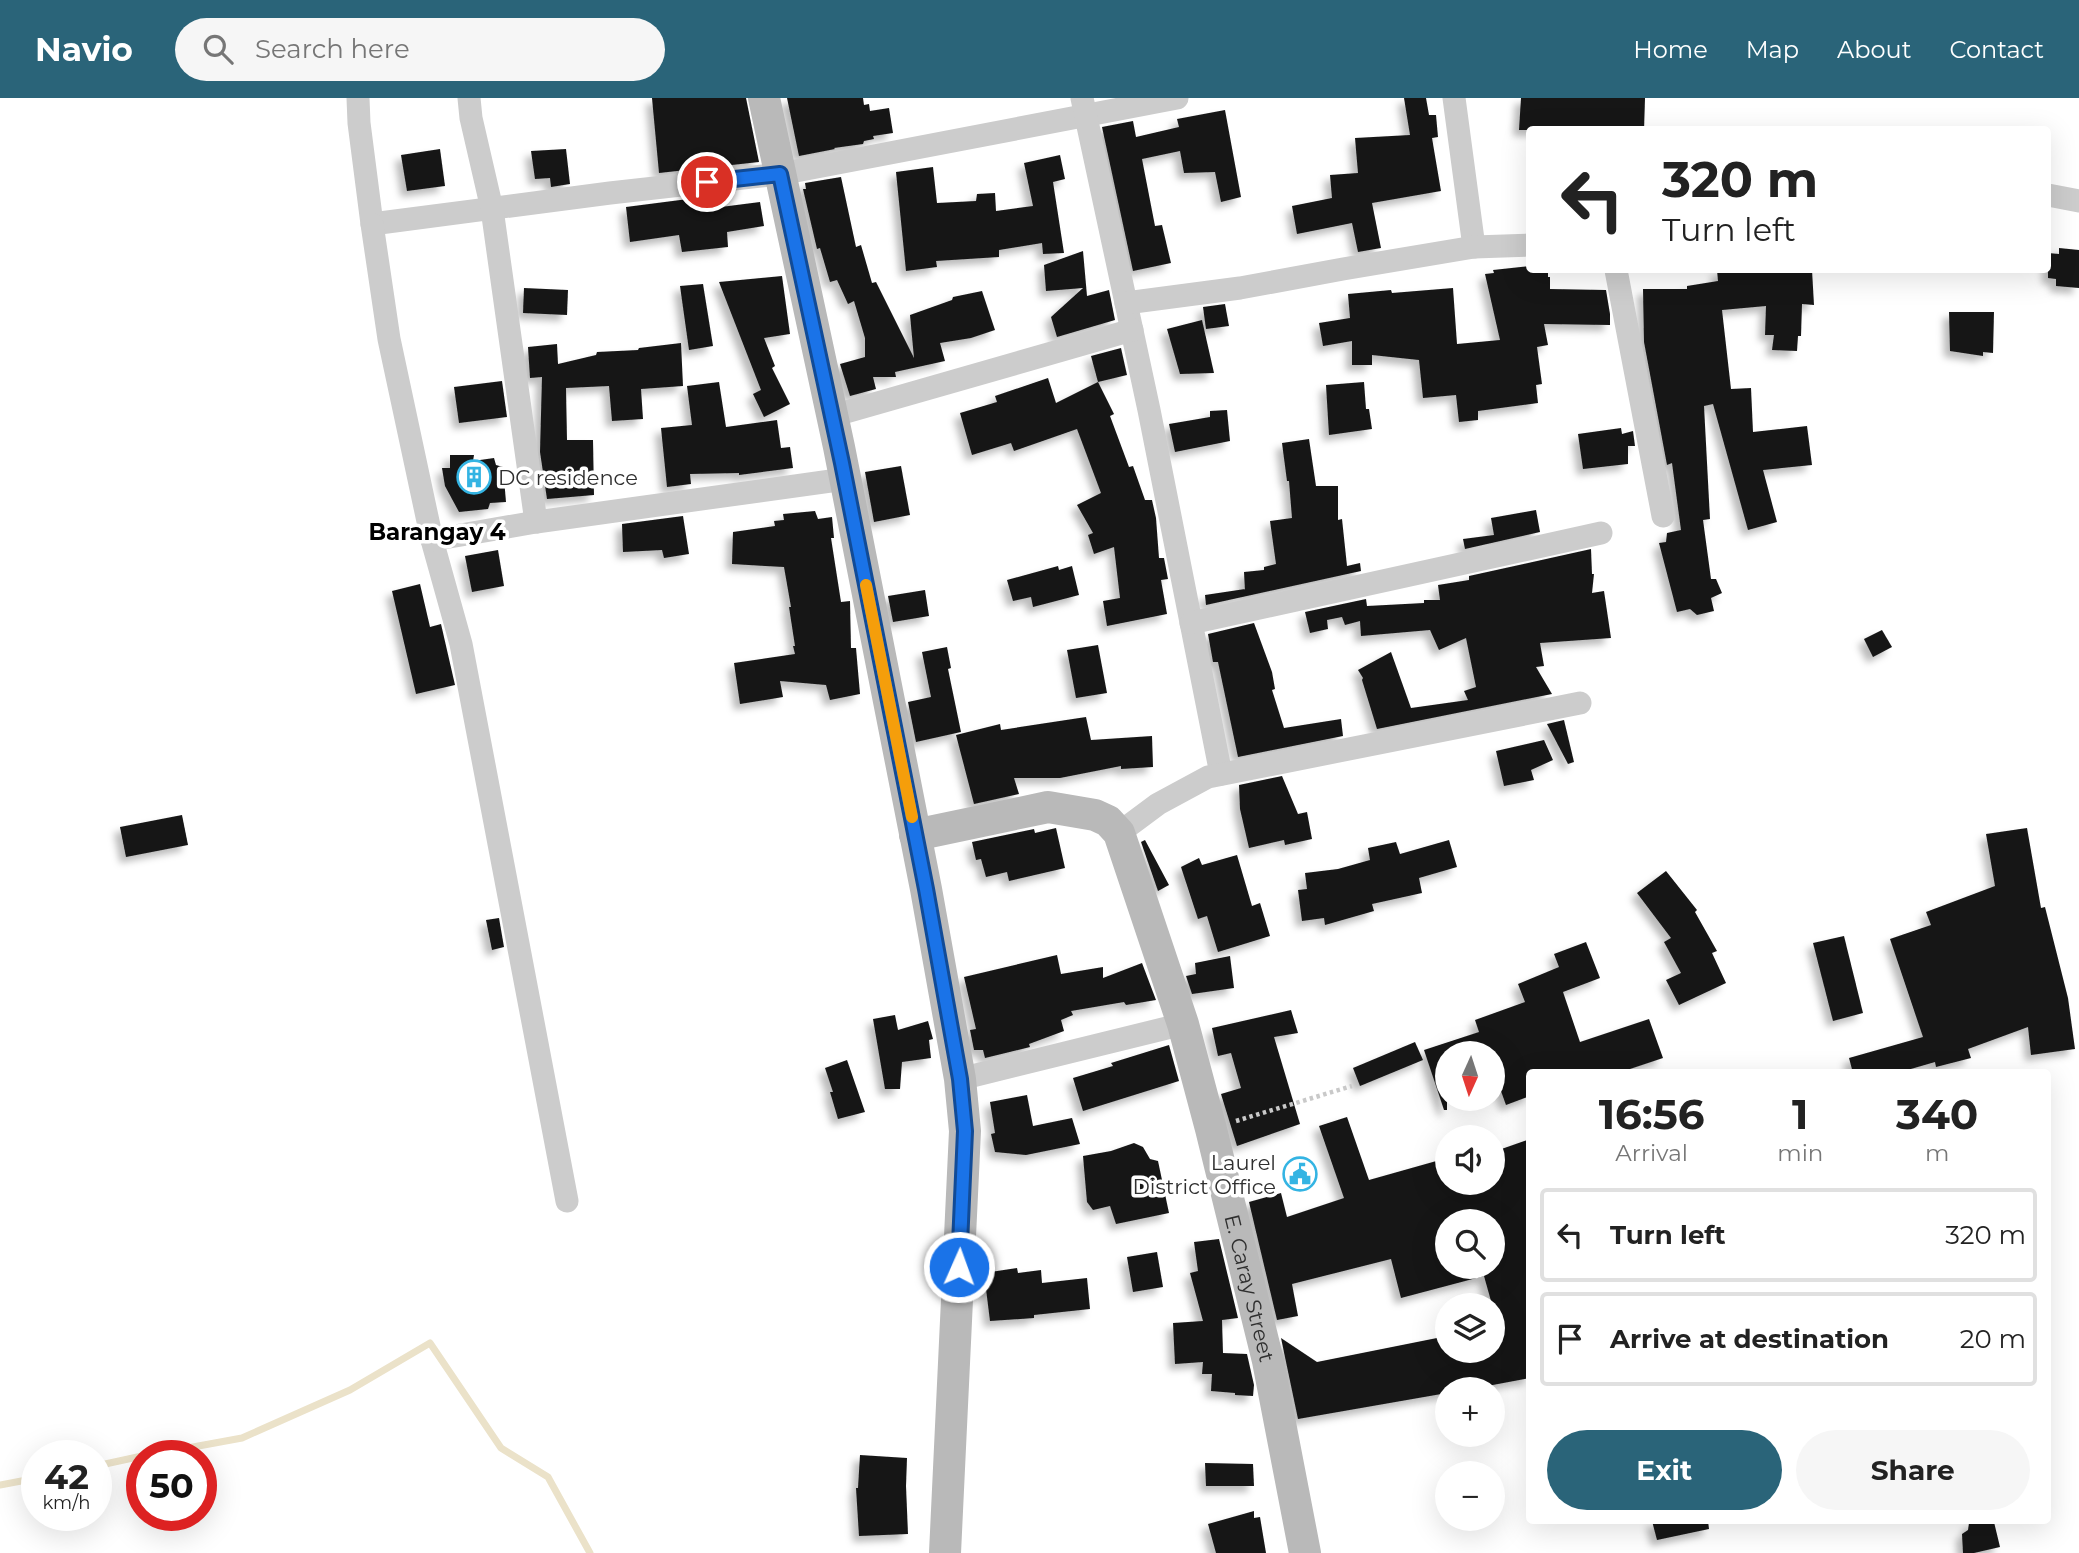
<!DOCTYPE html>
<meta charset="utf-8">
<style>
:root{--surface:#fff;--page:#f6f6f6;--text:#222;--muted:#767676;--line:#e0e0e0;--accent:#2a6479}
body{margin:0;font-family:Montserrat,sans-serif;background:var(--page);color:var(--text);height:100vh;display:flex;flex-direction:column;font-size:26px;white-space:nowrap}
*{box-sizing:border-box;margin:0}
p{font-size:23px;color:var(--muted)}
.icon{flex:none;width:38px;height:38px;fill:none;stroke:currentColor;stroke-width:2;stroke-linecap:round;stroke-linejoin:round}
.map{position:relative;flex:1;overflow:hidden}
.side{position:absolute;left:1526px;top:971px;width:525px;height:455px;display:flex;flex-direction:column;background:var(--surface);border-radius:7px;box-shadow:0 7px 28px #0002}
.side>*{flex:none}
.guide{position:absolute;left:1526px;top:28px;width:525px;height:147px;border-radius:7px;box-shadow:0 7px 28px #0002;background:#fff;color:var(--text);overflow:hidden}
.needle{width:46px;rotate:183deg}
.fabs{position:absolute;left:1435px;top:943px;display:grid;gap:14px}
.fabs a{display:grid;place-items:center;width:70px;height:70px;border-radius:50%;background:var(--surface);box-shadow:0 7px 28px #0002;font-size:35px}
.speed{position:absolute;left:21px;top:1342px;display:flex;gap:14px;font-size:35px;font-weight:700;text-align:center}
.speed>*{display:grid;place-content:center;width:91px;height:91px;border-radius:50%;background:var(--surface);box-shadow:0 7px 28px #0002;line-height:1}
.speed small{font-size:18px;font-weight:400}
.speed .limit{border:10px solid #d22;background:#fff;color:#111}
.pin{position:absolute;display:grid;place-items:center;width:60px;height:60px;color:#fff;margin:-30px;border:4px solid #fff;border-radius:50%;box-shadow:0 2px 7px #0007}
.me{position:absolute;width:77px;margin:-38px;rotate:2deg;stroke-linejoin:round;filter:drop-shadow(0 0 5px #0008)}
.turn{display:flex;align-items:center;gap:24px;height:147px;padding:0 21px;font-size:32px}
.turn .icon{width:91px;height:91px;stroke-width:2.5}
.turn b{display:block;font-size:49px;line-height:60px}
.eta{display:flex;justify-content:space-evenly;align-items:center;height:119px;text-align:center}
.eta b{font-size:42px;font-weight:700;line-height:49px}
.primary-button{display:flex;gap:14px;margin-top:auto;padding:14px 21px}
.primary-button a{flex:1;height:80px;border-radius:42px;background:var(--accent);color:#fff;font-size:28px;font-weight:700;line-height:80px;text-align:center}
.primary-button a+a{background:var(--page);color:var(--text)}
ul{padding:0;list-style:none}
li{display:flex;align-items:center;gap:21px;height:94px;margin:0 14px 10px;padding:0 7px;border:4px solid var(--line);border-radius:7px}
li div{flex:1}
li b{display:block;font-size:26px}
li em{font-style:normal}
header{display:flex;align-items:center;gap:42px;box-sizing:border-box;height:98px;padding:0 35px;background:var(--accent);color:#fff}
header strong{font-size:33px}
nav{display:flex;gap:38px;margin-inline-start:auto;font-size:24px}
.search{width:490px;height:63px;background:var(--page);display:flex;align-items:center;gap:18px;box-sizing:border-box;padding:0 24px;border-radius:38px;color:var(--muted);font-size:26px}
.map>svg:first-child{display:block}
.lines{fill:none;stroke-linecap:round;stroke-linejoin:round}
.stream{stroke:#ebe2c9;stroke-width:7}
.building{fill:#161616;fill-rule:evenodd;filter:url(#shadow)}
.path{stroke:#c9c9c9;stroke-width:4.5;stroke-dasharray:3.5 3.5;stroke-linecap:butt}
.street{stroke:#ccc;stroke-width:23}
.secondary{stroke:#b9b9b9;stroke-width:32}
.route-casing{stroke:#114b97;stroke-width:18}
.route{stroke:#1a73e8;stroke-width:12}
.slow{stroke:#f59e0b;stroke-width:12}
.labels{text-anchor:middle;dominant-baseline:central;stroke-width:7;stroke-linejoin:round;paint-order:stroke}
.poi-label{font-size:21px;fill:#2f2f2f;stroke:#fff;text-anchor:start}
.street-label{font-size:21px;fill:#2f2f2f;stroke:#fff}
.neighbourhood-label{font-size:23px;font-weight:bold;fill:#000;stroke:#fff}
</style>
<header>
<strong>Navio</strong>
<div class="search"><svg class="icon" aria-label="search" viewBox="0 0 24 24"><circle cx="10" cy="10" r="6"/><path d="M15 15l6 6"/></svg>Search here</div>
<nav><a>Home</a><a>Map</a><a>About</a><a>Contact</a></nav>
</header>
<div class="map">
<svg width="2079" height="1455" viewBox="0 0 2079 1455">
<defs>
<filter id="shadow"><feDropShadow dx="-6" dy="6" stdDeviation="3.5" flood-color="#0004"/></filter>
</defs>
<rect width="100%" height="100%" fill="#fff"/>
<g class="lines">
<g class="stream">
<path d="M144,1358L242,1340L350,1292L430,1245L501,1350L548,1379L590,1455"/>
<path d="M96,1368L142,1358"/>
<path d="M0,1387L37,1380"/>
</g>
</g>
<g class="building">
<path d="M652,0H746L759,64L659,75Z"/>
<path d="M787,0H863L864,7L869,6L870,13L889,10L893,35L873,38L874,41L864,43L863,46L834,50L835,51L799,58Z"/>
<path d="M1404,0H1426L1429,17H1436L1438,39L1432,40L1441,93L1372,105L1381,150L1358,154L1352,125L1297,136L1292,108L1332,100L1330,77L1358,75L1355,40L1410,37Z"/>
<path d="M1521,0H1645L1644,32H1519Z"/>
<path d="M1225,12L1241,99L1221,104L1215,74L1184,75L1180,53L1142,61L1155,128L1162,127L1171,165L1133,173L1102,29L1133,23L1136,39L1179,29L1177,21Z"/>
<path d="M440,51L445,88L407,93L401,57Z"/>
<path d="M566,51L570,86L551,89L550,80L535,81L531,53Z"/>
<path d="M1060,57L1065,81L1053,84L1064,155L1043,156L1042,145L999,152V159L936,163L937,169L906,173L896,74L933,69L937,105L976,103L977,96L995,95L996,113L1033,108L1024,65Z"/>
<path d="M841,79L856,149L861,147L872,185L876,184L914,260L910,217L952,202L953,199L982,193L995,232L971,240L940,245L945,263L895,274L896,279H873L876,291L850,298L840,266L865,259V240L854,203L848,206L837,182L830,184L820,150L817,151L803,91H806L805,85Z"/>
<path d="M719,97L721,109L760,104L764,128L727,134L728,149L682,154L679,137L630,144L626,109Z"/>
<path d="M2059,150L2079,152V190L2056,188V181L2048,180V155L2059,156Z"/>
<path d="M1083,153L1087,198L1109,192L1115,222L1057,239L1051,219L1083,190L1046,193L1044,167Z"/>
<path d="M1530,168V172H1548V179H1550V191L1606,192L1610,216V227L1544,226L1548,247L1537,249L1542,286L1536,287L1538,305L1478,313V322L1459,324L1456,297L1423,300L1419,262L1372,257V267H1352V243L1323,248L1319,225L1350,220L1348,196L1391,192L1392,195L1453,190L1457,246L1500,242L1485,176L1494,175L1493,172Z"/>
<path d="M1717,172H1812L1814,207L1802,206L1801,238H1798L1797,253L1772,252L1774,237H1765L1766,208L1722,212L1731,291L1751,290L1753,334L1807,328L1812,367L1763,372L1777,424L1748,432L1713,306L1704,308L1710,421L1703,422L1711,481H1716L1722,495L1711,500L1714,513L1697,517L1690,511L1677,514L1659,445L1666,444L1667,435L1681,432L1672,365L1667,367L1644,244L1643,191H1687V188L1718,183Z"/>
<path d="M782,178L790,236L764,240L775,268L772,270L790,306L764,319L753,296L761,292L719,184Z"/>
<path d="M703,186L713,248L689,252L680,188Z"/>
<path d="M524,190L568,192L567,217L523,215Z"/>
<path d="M1225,206L1229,228L1206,231L1203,209Z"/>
<path d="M1949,214H1994L1993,255L1983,254V258L1950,253Z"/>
<path d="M1202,222L1214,275L1180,276L1167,231Z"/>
<path d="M681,245L683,288L641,291L643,321L612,323L609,288L566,290L567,342H593L594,397L547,401L540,354L542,279L530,280L528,249L557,246L558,266L596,257L597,254L638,252L639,250Z"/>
<path d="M1121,250L1127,277L1098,284L1091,258Z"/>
<path d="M1048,280L1056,305L1098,284L1114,316L1110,318L1129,369L1133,368L1145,402H1152L1156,420L1159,460H1164L1168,481L1161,482L1167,516L1107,528L1103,503L1120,500L1114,449L1094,456L1088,437L1093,435L1077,407L1101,395L1077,331L1014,353L1011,345L972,357L960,315L997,304L995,298Z"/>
<path d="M502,283L507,319L459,325L454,289Z"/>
<path d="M719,284L726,329L777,322L781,350L790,349L793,370L739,377V375L690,376L691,386L667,389L661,330L692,327L687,288Z"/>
<path d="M1364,284L1366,311H1369L1372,331L1329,337L1326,287Z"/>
<path d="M1227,312L1230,343L1175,354L1169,326L1210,319V313Z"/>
<path d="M1621,330L1622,336L1633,333L1635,348H1628V366L1583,371L1578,336Z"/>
<path d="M1309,341L1316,388H1338V422L1342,421L1347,468L1360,465L1361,473L1206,507L1205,497L1245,491V493L1244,474L1264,472V469L1276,466L1270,423L1292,420L1289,383H1287L1282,345Z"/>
<path d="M450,357H474L473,363L494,360L496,367L503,369L506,404L490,405L488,411L459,414L445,388L442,370H450Z"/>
<path d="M901,368L910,417L874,424L865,374Z"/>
<path d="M1536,412L1540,434L1465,451L1463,441L1494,437L1491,420Z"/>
<path d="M815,413L818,421L832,419L834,440H831L841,504L850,503L851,550H856L860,596L830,602L826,587L780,583L783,599L740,606L734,565L795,556L793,548H795L789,509H791L784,469L732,466L733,434L775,428L774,423L784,422L783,416Z"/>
<path d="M683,418L689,456L664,460L662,452L623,454L622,426Z"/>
<path d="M1591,451L1592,476H1594L1592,495L1604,493L1611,540L1540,545L1544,568L1536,569L1552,596L1377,631L1362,582L1363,580L1358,572L1391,554L1411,610L1468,602L1464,593L1476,589L1466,540L1439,552L1430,532L1361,538L1360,523L1345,527L1342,519L1327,522L1328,531L1310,535L1305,514L1366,501L1367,508L1424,505V502H1440L1438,487L1469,482V478Z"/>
<path d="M498,452L504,488L472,494L465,458Z"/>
<path d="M1058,468L1059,472L1072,468L1079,497L1033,509L1031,499L1013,503L1007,482Z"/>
<path d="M420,486L430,529L441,526L455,587L416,596L392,493Z"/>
<path d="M925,492L929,518L893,524L888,498Z"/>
<path d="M1254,525L1272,574L1275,591L1272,592L1284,630L1341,621L1343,638L1238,659L1218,564H1213L1208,536Z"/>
<path d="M1882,532L1892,549L1873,559L1864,541Z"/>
<path d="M1098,547L1107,595L1076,600L1067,552Z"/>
<path d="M947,549L951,570L948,571L961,634L916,644L908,604L931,599L922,554Z"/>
<path d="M1086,619L1091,642L1152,638L1153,669L1121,671V668L1060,680H1014L1019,696L974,706L956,637L1000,626L1001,632Z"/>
<path d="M1564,622L1574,664L1568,666L1547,626Z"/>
<path d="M1544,642L1553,662L1531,672L1534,682L1504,688L1496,653Z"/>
<path d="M1282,678L1298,716L1307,714L1312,741L1285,747L1284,742L1249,750L1240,711L1239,687Z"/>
<path d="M182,717L188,747L126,759L120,729Z"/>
<path d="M1056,730L1065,770L1009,783L1007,774L986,779L981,761L976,762L972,744L1034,731L1035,735Z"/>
<path d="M2027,730L2041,810L2045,809L2068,900L2075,951L2031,957L2028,929L1968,951L1971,960L1936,969L1935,964L1897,975H1853L1849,960L1923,939L1890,841L1931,827L1926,814L1995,788L1986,736Z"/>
<path d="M1145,742L1169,787L1158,793L1141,744Z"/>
<path d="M1449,742L1457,769L1419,780L1422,795L1372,806L1374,813L1325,827L1324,820L1302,823L1298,792L1307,791L1305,775L1338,771L1370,762L1368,750L1396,744L1400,756Z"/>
<path d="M1237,757L1252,808L1260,805L1270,838L1218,854L1207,818L1198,821L1181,769L1199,760L1202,767Z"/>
<path d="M1666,773L1697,812L1695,814L1717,853L1712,855L1726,885L1679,907L1666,882L1681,875L1664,844L1671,840L1637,795Z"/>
<path d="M499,820L504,849L492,852L486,822Z"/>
<path d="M1844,838L1863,915L1833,923L1813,845Z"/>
<path d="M1586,844L1600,880L1563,894L1580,944L1649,921L1663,960L1618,975H1530V998L1506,1007L1493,971V956H1447V1012H1444L1424,952L1479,934L1475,922L1525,904L1518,886L1559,869L1554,856Z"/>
<path d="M1057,857L1061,876L1103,869V880L1142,865L1156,902L1126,907L1124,904L1071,913L1073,917L1061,922L1064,933L1029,946L1030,949L985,960L983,952H974L970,932L976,931L964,879Z"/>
<path d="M1230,858L1234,890L1192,896L1186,878L1196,876L1195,865Z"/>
<path d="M1291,912L1298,935L1274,939L1300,1026L1237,1048L1221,996L1241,990L1231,955L1218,958L1212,930Z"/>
<path d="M895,917L898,932L928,923L933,941L929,942L931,960L902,964L900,991H885L873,921Z"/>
<path d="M1415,944L1423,962L1360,988L1353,970Z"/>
<path d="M1169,947L1179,983L1083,1013L1073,980L1113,968L1111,965Z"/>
<path d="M847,962L865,1014L838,1021L830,994H833L825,970Z"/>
<path d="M1027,997L1033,1028L1072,1020L1080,1046L1026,1057L995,1054L991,1036L995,1035L990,1004Z"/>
<path d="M1347,1019L1369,1082L1447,1060V1085H1493V1054L1530,1041V1280L1466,1292H1447V1295L1298,1321L1281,1240L1317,1264L1447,1238V1253H1493V1229L1498,1228L1484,1178L1401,1200L1391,1161L1292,1186L1298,1218L1277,1222L1249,1104L1281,1095L1287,1119L1344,1100L1319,1028ZM1447,1124H1493V1169H1447Z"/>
<path d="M1134,1045L1143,1049L1150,1061L1158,1063L1169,1115L1116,1126L1110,1108L1093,1112L1087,1104L1083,1058L1111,1053Z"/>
<path d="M1219,1141L1238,1220L1222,1222L1223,1255L1247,1256L1254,1287L1253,1298L1235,1297V1295L1211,1293L1212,1276H1202L1203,1264L1175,1266L1173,1225L1203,1223L1190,1175L1198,1173L1194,1144Z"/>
<path d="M1157,1154L1163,1189L1133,1194L1127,1159Z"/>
<path d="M1017,1170L1018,1175L1041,1172L1042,1185L1087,1180L1090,1211L1034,1217V1220L990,1223L984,1175Z"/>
<path d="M860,1357L907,1360L906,1388L908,1436L859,1438L856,1390H858Z"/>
<path d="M1205,1365L1253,1366L1254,1388H1206Z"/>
<path d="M1254,1413V1420L1260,1419L1266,1455H1216L1208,1426Z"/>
<path d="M1652,1423H1708L1709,1431L1657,1442Z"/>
<path d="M1994,1424L2000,1449L1974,1455H1963L1962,1436L1968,1432L1969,1425Z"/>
</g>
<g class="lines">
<path class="path" d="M1236,1023L1352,988"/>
<g class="street">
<path d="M358,0L359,25L372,126L610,95L780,76L1177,0"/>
<path d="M469,0L471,20L492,111L536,424"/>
<path d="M1082,0L1149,312L1221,676"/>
<path d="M1454,0L1474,149"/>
<path d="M2048,97L2079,103"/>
<path d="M372,126L389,241L432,442L461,546L567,1103"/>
<path d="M1616,172L1663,418"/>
<path d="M1126,205L1240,190L1343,171L1474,149L1530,147"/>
<path d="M832,318L1132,232"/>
<path d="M432,442L536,424L845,381"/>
<path d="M1191,525L1601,435"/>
<path d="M1119,735L1158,706L1208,679L1580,605"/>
<path d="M960,981L1183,926"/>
</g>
<g class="secondary">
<path d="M764,0L839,349L926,791L960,981L965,1033L945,1455"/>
<path id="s1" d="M915,737L1048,709L1095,717L1108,723L1119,735L1183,926L1211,1031L1268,1263L1305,1455"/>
</g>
</g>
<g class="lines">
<defs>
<path id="route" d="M707,84L780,76L842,365L926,791L960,981L965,1033L959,1169"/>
</defs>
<use href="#route" class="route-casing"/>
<use href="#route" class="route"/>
<path class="slow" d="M866,487L912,719"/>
</g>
<defs>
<symbol id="building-ring" viewBox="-11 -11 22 22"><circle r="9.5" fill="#fff" stroke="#34b4e3" stroke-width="1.5"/><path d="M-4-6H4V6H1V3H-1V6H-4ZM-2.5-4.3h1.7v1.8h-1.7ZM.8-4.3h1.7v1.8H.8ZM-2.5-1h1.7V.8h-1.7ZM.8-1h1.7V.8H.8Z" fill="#34b4e3"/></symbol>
<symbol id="civic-ring" viewBox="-11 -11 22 22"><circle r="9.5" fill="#fff" stroke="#34b4e3" stroke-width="1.5"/><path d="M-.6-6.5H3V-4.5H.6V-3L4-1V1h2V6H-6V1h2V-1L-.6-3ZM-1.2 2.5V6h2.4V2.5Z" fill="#34b4e3"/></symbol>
</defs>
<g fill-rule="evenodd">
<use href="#building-ring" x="455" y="360" width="38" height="38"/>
<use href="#civic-ring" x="1281" y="1057" width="38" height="38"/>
</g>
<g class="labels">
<g class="poi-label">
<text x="498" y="379">DC residence</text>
<text x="1276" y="1064" text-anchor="end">Laurel<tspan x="1276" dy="24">District Office</tspan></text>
</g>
<g class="street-label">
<text stroke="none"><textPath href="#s1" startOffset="688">E. Caray Street</textPath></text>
</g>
<g class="neighbourhood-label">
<text x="437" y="434">Barangay 4</text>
</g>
</g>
</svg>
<div class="fabs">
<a><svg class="needle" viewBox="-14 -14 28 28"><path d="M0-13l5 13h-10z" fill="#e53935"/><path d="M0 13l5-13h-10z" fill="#767676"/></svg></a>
<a><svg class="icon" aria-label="sound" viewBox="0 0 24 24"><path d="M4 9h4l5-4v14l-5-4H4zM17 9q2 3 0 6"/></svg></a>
<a><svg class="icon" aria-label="search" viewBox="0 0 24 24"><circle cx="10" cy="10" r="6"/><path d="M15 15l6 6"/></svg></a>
<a><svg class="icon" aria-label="layers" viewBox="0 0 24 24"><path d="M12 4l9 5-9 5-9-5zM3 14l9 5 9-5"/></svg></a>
<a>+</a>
<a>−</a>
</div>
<div class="speed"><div>42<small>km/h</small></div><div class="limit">50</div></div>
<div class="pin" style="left:707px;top:84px;background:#d93025"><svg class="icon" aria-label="arrive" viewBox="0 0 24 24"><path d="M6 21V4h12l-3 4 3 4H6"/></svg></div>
<svg class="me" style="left:959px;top:1169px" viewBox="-20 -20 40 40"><circle r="17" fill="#1a73e8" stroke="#fff" stroke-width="3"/><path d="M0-11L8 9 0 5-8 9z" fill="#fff"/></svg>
<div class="guide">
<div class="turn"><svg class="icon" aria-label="left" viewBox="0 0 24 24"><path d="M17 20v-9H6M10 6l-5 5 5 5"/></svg><div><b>320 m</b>Turn left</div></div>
</div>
<section class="side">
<div class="eta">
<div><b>16:56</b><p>Arrival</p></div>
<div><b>1</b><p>min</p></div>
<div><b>340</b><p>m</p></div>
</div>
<ul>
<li><svg class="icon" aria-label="left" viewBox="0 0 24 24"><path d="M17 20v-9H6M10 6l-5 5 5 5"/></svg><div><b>Turn left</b></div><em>320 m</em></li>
<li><svg class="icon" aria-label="arrive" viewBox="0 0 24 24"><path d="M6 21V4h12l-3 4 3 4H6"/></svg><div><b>Arrive at destination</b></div><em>20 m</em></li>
</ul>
<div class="primary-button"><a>Exit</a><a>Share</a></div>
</section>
</div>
